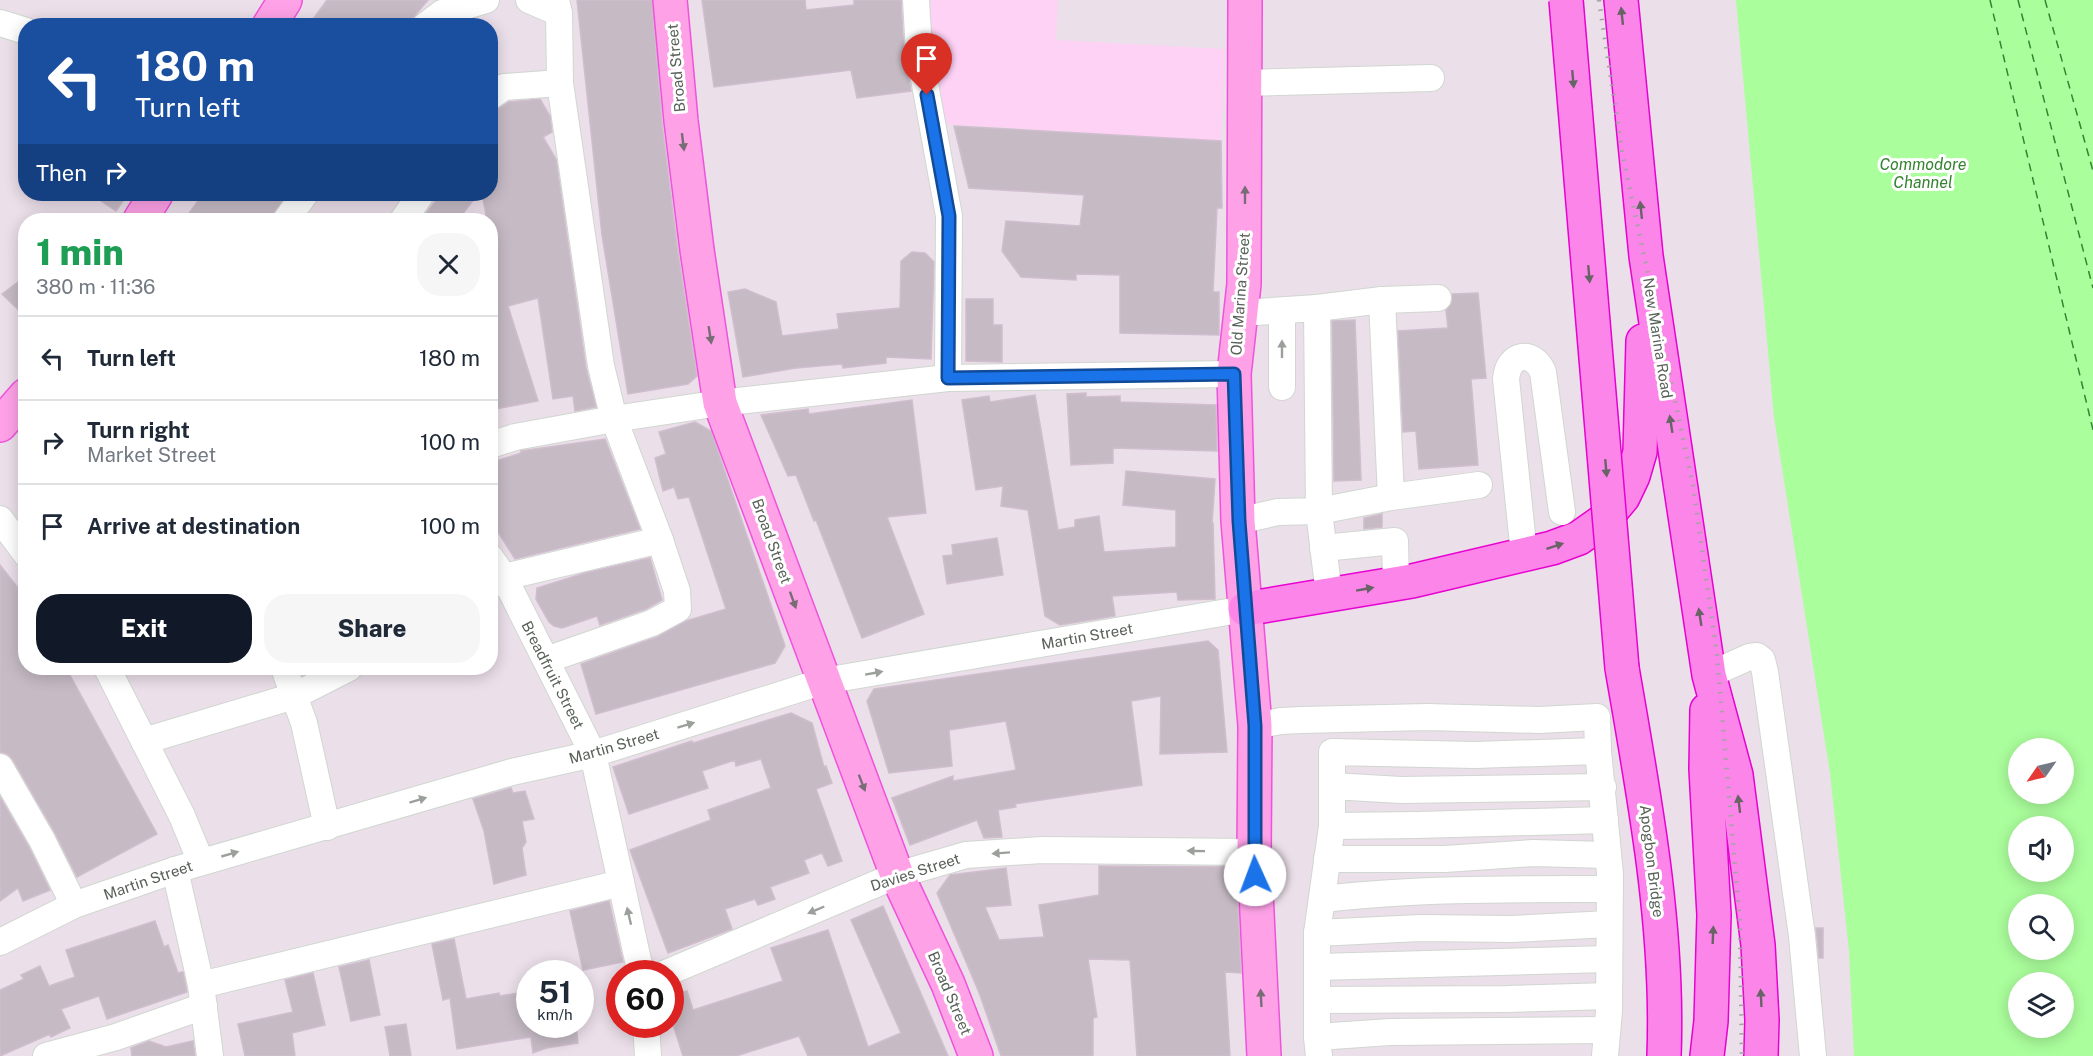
<!DOCTYPE html>
<meta charset="utf-8">
<style>
:root{--surface:#fff;--page:#f6f6f7;--text:#1f2937;--muted:#747a83;--line:#e0e1e3;--accent:#111827}
body{margin:0;font-family:"Public Sans",sans-serif;background:var(--page);color:var(--text);height:100vh;display:flex;flex-direction:column;font-size:22px;white-space:nowrap}
*{box-sizing:border-box;margin:0}
p{font-size:20px;color:var(--muted)}
.icon{flex:none;width:33px;height:33px;fill:none;stroke:currentColor;stroke-width:2;stroke-linecap:round;stroke-linejoin:round}
.map{position:relative;flex:1;overflow:hidden}
.sheet{position:absolute;left:18px;top:213px;width:480px;height:462px;display:flex;flex-direction:column;background:var(--surface);border-radius:24px;box-shadow:0 3px 15px #0003}
.sheet>*{flex:none}
.top-card{position:absolute;left:18px;top:18px;width:480px;height:183px;border-radius:24px;box-shadow:0 3px 15px #0003;background:#1a4fa0;color:#fff;overflow:hidden}
.needle{width:39px;rotate:236deg}
.tools{position:absolute;left:2008px;top:738px;display:grid;gap:12px}
.tools a{display:grid;place-items:center;width:66px;height:66px;border-radius:50%;background:var(--surface);box-shadow:0 3px 15px #0003;font-size:30px}
.speed{position:absolute;left:516px;top:960px;display:flex;gap:12px;font-size:30px;font-weight:700;text-align:center}
.speed>*{display:grid;place-content:center;width:78px;height:78px;border-radius:50%;background:var(--surface);box-shadow:0 3px 15px #0003;line-height:1}
.speed small{font-size:15px;font-weight:400}
.speed .limit{border:9px solid #d22;background:#fff;color:#111}
.pin{position:absolute;display:grid;place-items:center;width:51px;height:51px;color:#fff;margin:-62px -26px;border-radius:50% 50% 50% 0;rotate:-45deg;box-shadow:0 0 6px #0007}
.pin .icon{rotate:45deg}
.me{position:absolute;width:66px;margin:-33px;rotate:358deg;stroke-linejoin:round;filter:drop-shadow(0 0 4px #0008)}
.turn{display:flex;align-items:center;gap:21px;height:126px;padding:0 18px;font-size:27px}
.turn .icon{width:78px;height:78px;stroke-width:2.5}
.turn b{display:block;font-size:42px;line-height:51px}
.then{display:flex;align-items:center;height:57px;padding:0 18px;background:#0003;gap:12px;font-size:22px}
.round{display:grid;place-items:center;flex:none;width:63px;height:63px;border-radius:24px;background:var(--page)}
.overview{display:flex;align-items:center;justify-content:space-between;height:102px;padding:0 18px}
h1{font-size:36px;font-weight:800;line-height:45px;color:#1e9e55}
.action{display:flex;gap:12px;margin-top:auto;padding:12px 18px}
.action a{flex:1;height:69px;border-radius:24px;background:var(--accent);color:#fff;font-size:24px;font-weight:800;line-height:69px;text-align:center}
.action a+a{background:var(--page);color:var(--text)}
ul{padding:0;list-style:none}
li{display:flex;align-items:center;gap:18px;height:84px;padding:0 18px;border-top:2px solid var(--line)}
li div{flex:1}
li b{display:block;font-size:22px}
li em{font-style:normal}
.map>svg:first-child{display:block}
.commercial{fill:#fdd2f5}
.water{fill:#abfe9c;fill-rule:evenodd}
.lines{fill:none;stroke-linecap:round;stroke-linejoin:round}
.ferry{stroke:#358330;stroke-width:1.5;stroke-dasharray:8 6;stroke-linecap:butt}
.building{fill:#c6bbc5;stroke:#d0bdce;stroke-width:1.5}
.minor-casing{stroke:#d0d7d0;stroke-width:28}
.major-casing{stroke:#f053db;stroke-width:36}
.highway-casing{stroke:#e802d1;stroke-width:36}
.minor{stroke:#fff;stroke-width:26}
.major{stroke:#fea1e7;stroke-width:33}
.highway{stroke:#fc85e9;stroke-width:33}
.rail{stroke:#a2a4a2;stroke-width:4.5;stroke-dasharray:1.5 8;stroke-linecap:butt}
.highway-bridge-casing{stroke:#e802d1;stroke-width:36;stroke-linecap:butt}
.highway-bridge{stroke:#fc85e9;stroke-width:33}
.oneway{fill:#686466}
.oneway2{fill:#796d75}
.oneway3{fill:#9ba09b}
.route-casing{stroke:#114b97;stroke-width:15}
.route{stroke:#1a73e8;stroke-width:10}
.labels{text-anchor:middle;dominant-baseline:central;stroke-width:6;stroke-linejoin:round;paint-order:stroke}
.street-label{font-size:15px;fill:#586058;stroke:#fff}
.water-label{font-size:16px;font-style:italic;fill:#358330;stroke:#fff}
</style>
<div class="map">
<svg width="2093" height="1056" viewBox="0 0 2093 1056">
<rect width="100%" height="100%" fill="#ebdfe9"/>
<path class="commercial" d="M926,0H1058L1056,40L1225,49L1221,141L943,124L926,42Z"/>
<path class="water" d="M1736,0H2093V1056H1854L1849,951L1830,773L1774,417ZM2019,748H2064V794H2019ZM2019,826H2064V872H2019ZM2019,904H2064V950H2019ZM2064,982V1028H2019V982Z"/>
<g class="lines">
<g class="ferry">
<path d="M1990,0L2093,430"/>
<path d="M2018,0L2093,288"/>
<path d="M2045,0L2093,171"/>
</g>
</g>
<g class="building">
<path d="M327,0H428L411,20L409,26H308Z"/>
<path d="M577,0H652L662,123L678,252L697,376L688,384L628,394L602,235Z"/>
<path d="M702,0H805L806,10L854,5V0H901L904,52L911,91L857,98L851,70L714,87Z"/>
<path d="M540,99L550,116L552,132L543,137L556,159L586,368L596,407L575,411L573,396L553,399L538,298L508,306L538,401L490,410V220H487L482,194H490V114L509,102Z"/>
<path d="M954,126L1221,141L1222,208H1217L1213,292H1219V335L1120,333V275L1076,274V280L1021,277L1002,251L1006,221L1080,226L1084,195L969,188Z"/>
<path d="M91,194H128L116,211Z"/>
<path d="M203,194H287L269,220H184Z"/>
<path d="M441,194H478L458,220H421Z"/>
<path d="M912,252L925,253L934,262L931,359L886,357V363L843,368L842,364L796,368L743,377L728,292L745,289L776,302L782,336L839,329L837,314L900,308L901,261Z"/>
<path d="M26,276V317L2,294Z"/>
<path d="M1478,293L1486,378L1471,379L1478,465L1419,469L1416,431L1403,432L1398,331L1448,328L1446,310L1451,304L1452,294Z"/>
<path d="M966,299H993V325H1002V362L966,361Z"/>
<path d="M1355,320L1361,480L1334,481L1332,321Z"/>
<path d="M1086,393V397L1120,396V402L1216,405L1217,451L1113,448V463L1071,465L1067,394Z"/>
<path d="M1035,395L1058,530L1075,527V520L1099,516L1104,552L1176,547V510L1123,505L1126,471L1215,479L1212,523H1213L1215,599L1178,600L1177,592L1112,596L1115,616L1060,625L1045,616L1028,510L1001,506L1003,486L976,490L962,400L989,396L990,402Z"/>
<path d="M912,400L926,513L887,517L924,614L862,638L816,520L814,521L796,475L788,476L761,415L808,409L809,414Z"/>
<path d="M695,422L711,431L785,646L775,663L596,714L581,664L657,637L686,621L726,609L689,497L678,499L674,487L663,491L655,458L666,454L659,432Z"/>
<path d="M605,439L640,529L515,559L490,519V463L521,453V451Z"/>
<path d="M1382,514V527L1364,529V518Z"/>
<path d="M997,538L1003,575L947,584L943,556L953,555L952,545Z"/>
<path d="M650,558L662,600L646,609L600,625L597,616L562,628L554,626L549,622L536,599L537,588L585,573Z"/>
<path d="M0,565L26,598V668H66L157,834L77,877L55,833L13,760L7,754L0,752Z"/>
<path d="M1208,641L1218,650L1227,752L1160,754L1161,696L1131,701L1142,785L1015,804L1016,807L998,810L1002,837L984,838L977,820L910,845L892,798L953,776V781L1016,770L1006,721L949,730L952,766L889,773L867,701L874,689Z"/>
<path d="M791,713L812,723L824,767L826,766L832,783L816,789L842,861L828,866L822,853L804,860L809,873L770,887L775,899L758,905L755,899L725,909L732,929L668,953L630,850L711,820L708,810L771,788L761,759L736,766L735,760L702,771L708,788L629,814L613,767L692,741L693,743Z"/>
<path d="M511,788L513,793L525,791L534,819L522,821L526,842L522,848L526,875L494,884L484,831L473,799Z"/>
<path d="M0,797L29,847L50,890L23,901L18,888L0,901Z"/>
<path d="M1099,866L1236,867L1241,973L1225,972L1230,1056H1137L1130,960L1088,959L1097,1017L1093,1018V1056H1001L980,995L937,893L950,875L1006,868L1011,905L985,907L999,940L1044,937L1039,905L1099,895Z"/>
<path d="M609,901L623,962L583,970L570,911Z"/>
<path d="M883,906L948,1056H808L799,1036L736,1056H683L670,1015V996L687,991L693,1010L783,981L771,948L828,930L868,1047L901,1033L851,920Z"/>
<path d="M155,921L164,947L168,945L178,973L183,972L187,992L107,1019L99,996L61,1009L70,1028L51,1037L50,1034L0,1056V990L24,979L21,975L40,966L49,986L75,977L66,950Z"/>
<path d="M1816,928H1823V958H1819Z"/>
<path d="M454,939L466,999L499,993L500,996L530,991V1024H576L578,1043L546,1048L533,1053L530,1030V1037L457,1049L450,998L443,1000L432,944Z"/>
<path d="M369,960L380,1015L351,1021L339,967Z"/>
<path d="M313,973L325,1025L292,1033L295,1056H245L238,1024L293,1012L285,980Z"/>
<path d="M406,1024L411,1056H390L385,1027Z"/>
<path d="M149,1041L166,1047L193,1041L195,1056H132L131,1048Z"/>
</g>
<g class="lines">
<defs>
<g id="minor">
<path d="M529,0L559,13"/>
<path d="M916,0L919,51L949,216L948,378"/>
<path d="M0,23L26,31"/>
<path d="M425,26L442,13L486,0"/>
<path d="M1246,83L1431,78"/>
<path d="M490,97L504,87L560,83"/>
<path d="M286,220L305,194"/>
<path d="M403,220L421,194"/>
<path d="M1382,300L1438,298"/>
<path d="M1317,308L1382,300L1391,497"/>
<path d="M1282,387V311"/>
<path d="M490,445L515,437L614,419L720,403L948,378L1234,374"/>
<path d="M0,519L26,554"/>
<path d="M1238,521L1278,512L1319,511L1317,308L1241,313"/>
<path d="M1323,548L1395,541L1396,584"/>
<path d="M1524,554L1506,379C1508,353 1533,349 1543,372L1562,512"/>
<path d="M490,557L504,577L593,754L641,974"/>
<path d="M490,586L504,577L660,540L614,419L601,366L560,83L559,13L556,0"/>
<path d="M1329,595L1319,511L1391,497L1479,485"/>
<path d="M546,660L652,623L678,609L677,591L660,540"/>
<path d="M107,668L182,816L201,862"/>
<path d="M284,668L304,723L327,827"/>
<path d="M1709,675L1749,657L1757,656L1762,660L1765,672L1802,936L1813,1056"/>
<path d="M1255,726L1281,721L1301,720L1427,717L1539,720L1597,717L1598,751L1610,874L1609,1011L1605,1056"/>
<path d="M144,741L294,696L349,668"/>
<path d="M0,767L42,840L74,905"/>
<path d="M1332,786V752L1475,755L1598,751"/>
<path d="M1332,826L1417,825L1605,820"/>
<path d="M1327,859H1445L1533,853L1608,855"/>
<path d="M175,870L201,985L210,1056"/>
<path d="M1322,899C1418,888 1514,889 1610,889"/>
<path d="M1317,933L1420,928L1512,929L1609,924"/>
<path d="M0,942L74,905L175,870L512,772L593,754L824,681L1245,609"/>
<path d="M1318,967L1609,959"/>
<path d="M664,974L897,875L966,855L1042,850L1254,852"/>
<path d="M201,985L621,883"/>
<path d="M1318,1000L1507,999L1609,996"/>
<path d="M646,1024L648,1056"/>
<path d="M1317,1037L1390,1032L1607,1030"/>
<path d="M46,1056L116,1037L204,1006"/>
<path d="M1319,1056L1317,1037V933L1332,826V786L1401,790L1603,787"/>
</g>
<g id="major">
<path d="M670,0L681,121L697,250L720,403L897,875L948,984L976,1056"/>
<path d="M1245,0L1244,284L1234,374L1238,521L1255,726L1254,852L1264,1056"/>
<path d="M269,26L285,0"/>
<path d="M140,220L156,194"/>
<path d="M0,425L26,395"/>
</g>
<g id="highway">
<path d="M1621,0L1646,256L1709,675L1736,775L1758,945L1762,1020L1761,1056"/>
<path d="M1245,609L1412,581L1552,548L1579,538L1603,521L1623,497L1633,476L1640,452L1643,341"/>
<path d="M1622,668C1644,796 1669,926 1664,1056"/>
<path d="M1707,1056L1711,1021L1714,915L1706,769L1707,710"/>
</g>
</defs>
<use href="#minor" class="minor-casing"/>
<use href="#major" class="major-casing"/>
<use href="#highway" class="highway-casing"/>
<use href="#minor" class="minor"/>
<use href="#major" class="major"/>
<use href="#highway" class="highway"/>
<path class="rail" d="M1599,0L1623,157L1693,485L1717,655L1740,924L1742,1056"/>
<defs>
<path id="highway-bridge" d="M1566,0L1622,668"/>
</defs>
<use href="#highway-bridge" class="highway-bridge-casing"/>
<use href="#highway-bridge" class="highway-bridge"/>
</g>
<defs><path id="oneway-solid" d="M-6-.8H1V-3.2L6.5 0L1 3.2V.8H-6Z" transform="scale(1.5)"/></defs>
<g class="oneway">
<use href="#oneway-solid" transform="translate(1622 16) rotate(-96)"/>
<use href="#oneway-solid" transform="translate(1573 79) rotate(85)"/>
<use href="#oneway-solid" transform="translate(1641 210) rotate(-96)"/>
<use href="#oneway-solid" transform="translate(1589 274) rotate(85)"/>
<use href="#oneway-solid" transform="translate(1671 424) rotate(-99)"/>
<use href="#oneway-solid" transform="translate(1606 468) rotate(85)"/>
<use href="#oneway-solid" transform="translate(1555 546) rotate(-18)"/>
<use href="#oneway-solid" transform="translate(1365 589) rotate(-10)"/>
<use href="#oneway-solid" transform="translate(1700 617) rotate(-99)"/>
<use href="#oneway-solid" transform="translate(1739 804) rotate(-97)"/>
<use href="#oneway-solid" transform="translate(1713 935) rotate(-88)"/>
<use href="#oneway-solid" transform="translate(1761 998) rotate(-93)"/>
</g>
<g class="oneway2">
<use href="#oneway-solid" transform="translate(683 142) rotate(83)"/>
<use href="#oneway-solid" transform="translate(1245 195) rotate(-90)"/>
<use href="#oneway-solid" transform="translate(710 335) rotate(81)"/>
<use href="#oneway-solid" transform="translate(793 600) rotate(70)"/>
<use href="#oneway-solid" transform="translate(862 783) rotate(69)"/>
<use href="#oneway-solid" transform="translate(1261 998) rotate(-93)"/>
</g>
<g class="oneway3">
<use href="#oneway-solid" transform="translate(1282 349) rotate(-90)"/>
<use href="#oneway-solid" transform="translate(874 673) rotate(-10)"/>
<use href="#oneway-solid" transform="translate(686 725) rotate(-17)"/>
<use href="#oneway-solid" transform="translate(418 800) rotate(-17)"/>
<use href="#oneway-solid" transform="translate(1196 851) rotate(-179)"/>
<use href="#oneway-solid" transform="translate(1001 853) rotate(176)"/>
<use href="#oneway-solid" transform="translate(230 854) rotate(-16)"/>
<use href="#oneway-solid" transform="translate(816 910) rotate(157)"/>
<use href="#oneway-solid" transform="translate(629 916) rotate(-103)"/>
</g>
<g class="lines">
<defs>
<path id="route" d="M927,95L949,216L948,378L1234,374L1239,521L1255,726V875"/>
</defs>
<use href="#route" class="route-casing"/>
<use href="#route" class="route"/>
</g>
<g class="labels">
<g class="street-label">
<text transform="translate(676 68) rotate(-95)">Broad Street</text>
<text transform="translate(1240 294) rotate(-86)">Old Marina Street</text>
<text transform="translate(1658 338) rotate(81)">New Marina Road</text>
<text transform="translate(772 541) rotate(70)">Broad Street</text>
<text transform="translate(1087 636) rotate(-10)">Martin Street</text>
<text transform="translate(553 675) rotate(63)">Breadfruit Street</text>
<text transform="translate(614 746) rotate(-16)">Martin Street</text>
<text transform="translate(1652 861) rotate(83)">Apogbon Bridge</text>
<text transform="translate(915 872) rotate(-18)">Davies Street</text>
<text transform="translate(148 880) rotate(-19)">Martin Street</text>
<text transform="translate(950 993) rotate(67)">Broad Street</text>
</g>
<g class="water-label">
<text x="1923" y="164">Commodore<tspan x="1923" dy="18">Channel</tspan></text>
</g>
</g>
</svg>
<div class="tools">
<a><svg class="needle" viewBox="-14 -14 28 28"><path d="M0-13l5 13h-10z" fill="#e53935"/><path d="M0 13l5-13h-10z" fill="#747a83"/></svg></a>
<a><svg class="icon" aria-label="sound" viewBox="0 0 24 24"><path d="M4 9h4l5-4v14l-5-4H4zM17 9q2 3 0 6"/></svg></a>
<a><svg class="icon" aria-label="search" viewBox="0 0 24 24"><circle cx="10" cy="10" r="6"/><path d="M15 15l6 6"/></svg></a>
<a><svg class="icon" aria-label="layers" viewBox="0 0 24 24"><path d="M12 4l9 5-9 5-9-5zM3 14l9 5 9-5"/></svg></a>
</div>
<div class="speed"><div>51<small>km/h</small></div><div class="limit">60</div></div>
<div class="pin" style="left:927px;top:95px;background:#d93025"><svg class="icon" aria-label="arrive" viewBox="0 0 24 24"><path d="M6 21V4h12l-3 4 3 4H6"/></svg></div>
<svg class="me" style="left:1255px;top:875px" viewBox="-20 -20 40 40"><circle r="19" fill="#fff"/><path d="M0-13L10 11 0 6-10 11z" fill="#1a73e8"/></svg>
<div class="top-card">
<div class="turn"><svg class="icon" aria-label="left" viewBox="0 0 24 24"><path d="M17 20v-9H6M10 6l-5 5 5 5"/></svg><div><b>180 m</b>Turn left</div></div>
<div class="then">Then<svg class="icon" aria-label="right" viewBox="0 0 24 24"><path d="M7 20v-9h11M14 6l5 5-5 5"/></svg></div>
</div>
<section class="sheet">
<div class="overview"><div><h1>1 min</h1><p>380 m · 11:36</p></div><a class="round"><svg class="icon" aria-label="close" viewBox="0 0 24 24"><path d="M6 6l12 12M18 6L6 18"/></svg></a></div>
<ul>
<li><svg class="icon" aria-label="left" viewBox="0 0 24 24"><path d="M17 20v-9H6M10 6l-5 5 5 5"/></svg><div><b>Turn left</b></div><em>180 m</em></li>
<li><svg class="icon" aria-label="right" viewBox="0 0 24 24"><path d="M7 20v-9h11M14 6l5 5-5 5"/></svg><div><b>Turn right</b><p>Market Street</p></div><em>100 m</em></li>
<li><svg class="icon" aria-label="arrive" viewBox="0 0 24 24"><path d="M6 21V4h12l-3 4 3 4H6"/></svg><div><b>Arrive at destination</b></div><em>100 m</em></li>
</ul>
<div class="action"><a>Exit</a><a>Share</a></div>
</section>
</div>
